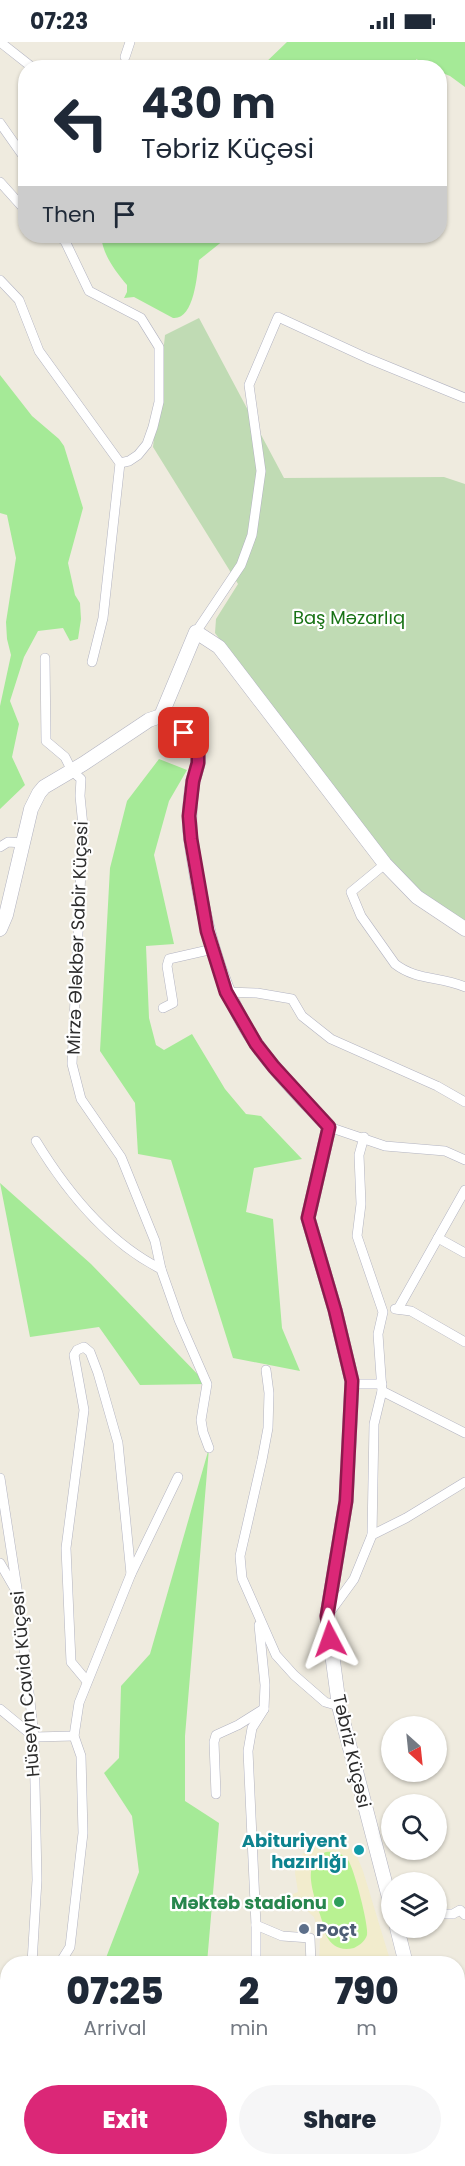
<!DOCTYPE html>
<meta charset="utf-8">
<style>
:root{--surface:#fff;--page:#f6f6f7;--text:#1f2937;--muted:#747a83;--accent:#db2777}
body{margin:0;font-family:Poppins,sans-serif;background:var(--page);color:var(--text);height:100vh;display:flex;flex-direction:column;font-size:22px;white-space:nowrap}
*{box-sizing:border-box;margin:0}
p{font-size:20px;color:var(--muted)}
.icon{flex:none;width:33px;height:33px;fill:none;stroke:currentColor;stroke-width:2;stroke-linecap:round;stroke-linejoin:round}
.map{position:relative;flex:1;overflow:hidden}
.sheet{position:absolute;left:0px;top:1914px;width:465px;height:210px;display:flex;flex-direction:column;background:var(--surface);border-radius:24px 24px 0 0;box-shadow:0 2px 4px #0004}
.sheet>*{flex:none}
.banner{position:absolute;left:18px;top:18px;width:429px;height:183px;border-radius:24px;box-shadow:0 2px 4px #0004;background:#fff;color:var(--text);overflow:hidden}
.needle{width:39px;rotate:153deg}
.controls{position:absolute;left:381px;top:1674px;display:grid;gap:12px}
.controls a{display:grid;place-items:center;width:66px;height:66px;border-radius:50%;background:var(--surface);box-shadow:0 2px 4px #0004;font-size:30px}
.pin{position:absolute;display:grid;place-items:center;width:51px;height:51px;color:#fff;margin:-26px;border-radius:12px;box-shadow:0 3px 9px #0006}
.me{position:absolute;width:66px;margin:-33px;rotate:356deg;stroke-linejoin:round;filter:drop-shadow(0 0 4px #0008)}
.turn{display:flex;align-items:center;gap:21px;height:126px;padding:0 24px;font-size:27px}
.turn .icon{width:78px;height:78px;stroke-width:2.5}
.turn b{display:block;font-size:42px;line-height:51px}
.then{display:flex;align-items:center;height:57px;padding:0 24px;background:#0003;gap:12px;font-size:22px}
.eta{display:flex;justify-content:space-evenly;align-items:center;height:102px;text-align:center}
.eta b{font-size:36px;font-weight:800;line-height:42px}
.button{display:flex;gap:12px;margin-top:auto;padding:12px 24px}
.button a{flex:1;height:69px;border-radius:36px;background:var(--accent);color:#fff;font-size:24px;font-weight:800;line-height:69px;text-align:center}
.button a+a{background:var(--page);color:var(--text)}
.status{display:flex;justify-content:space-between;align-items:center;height:42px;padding:0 30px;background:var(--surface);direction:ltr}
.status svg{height:16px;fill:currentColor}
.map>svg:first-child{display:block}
.education{fill:#f2eccd}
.green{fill:#a5ea97}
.cemetery{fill:#c0dbb4}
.pitch{fill:#b9f292}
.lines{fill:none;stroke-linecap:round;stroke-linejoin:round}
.street-casing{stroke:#b2b3c1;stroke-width:10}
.secondary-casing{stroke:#b2b3c1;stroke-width:15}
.street{stroke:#fff;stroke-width:9}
.secondary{stroke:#fff;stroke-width:14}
.route-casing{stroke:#8e194d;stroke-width:15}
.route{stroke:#db2777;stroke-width:10}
.culture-dot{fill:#0f9aa8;stroke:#fff;stroke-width:2}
.leisure-dot{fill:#2e9e5b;stroke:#fff;stroke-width:2}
.service-dot{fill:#5c6f8a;stroke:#fff;stroke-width:2}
.labels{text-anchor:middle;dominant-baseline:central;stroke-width:4.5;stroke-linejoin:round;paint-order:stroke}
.park-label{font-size:18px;fill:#187215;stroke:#fff}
.street-label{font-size:18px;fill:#2d2d2d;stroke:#fff}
.culture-label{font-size:18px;font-weight:bold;fill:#0d838f;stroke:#fff;text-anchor:end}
.leisure-label{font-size:18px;font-weight:bold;fill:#27864d;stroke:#fff;text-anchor:end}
.service-label{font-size:18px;font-weight:bold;fill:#4e5e75;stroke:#fff;text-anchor:start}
</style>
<div class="status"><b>07:23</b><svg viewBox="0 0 49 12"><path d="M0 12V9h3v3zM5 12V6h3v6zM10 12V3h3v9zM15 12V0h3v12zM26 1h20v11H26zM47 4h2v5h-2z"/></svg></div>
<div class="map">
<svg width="465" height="2124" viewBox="0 0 465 2124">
<rect width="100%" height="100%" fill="#efebdf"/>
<path class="education" d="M334,1798L349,1805L356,1812L363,1829L391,1921H319L320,1896L314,1875L290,1853L298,1850L295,1831L297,1820L305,1809L318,1801Z"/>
<g class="green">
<path d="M287,0H465V45L450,34L440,30V26L432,25L416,17L418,25H261Z"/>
<path d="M101,194H229L199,218C197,234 194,278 173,276L134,255L124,256L127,250V243C115,229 103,213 101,194Z"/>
<path d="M0,333L32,374L59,397L64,404L83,466L68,521L75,553L80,561L81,577L78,597L70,599L63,586L38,589L24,615L10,659L19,682L12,715L25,743L0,767V664L11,613L7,597L6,580L16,516L7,473L0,471Z"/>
<path d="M159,717L187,728L169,759L154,813L174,902L146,904L149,976L156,1003L164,1008L192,992L225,1047L246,1072L261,1074L302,1117L254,1126L246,1170L273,1177L282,1286L300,1329L233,1316L171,1118L138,1112L135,1061L100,1009L110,826L127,759Z"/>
<path d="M0,1141L91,1222L207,1342L140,1343L99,1285L30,1295Z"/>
<path d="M209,1406L185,1694V1759L219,1781L207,1921H104L139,1830L132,1774L104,1731L119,1716L121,1644L150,1612Z"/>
<path d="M7,1999L8,2116L14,2117L8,2124H0V2005Z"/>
<path d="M194,2116L265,2117L271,2124H218L192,2120Z"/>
<path d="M350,2116L395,2117L397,2124H344Z"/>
</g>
<path class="cemetery" d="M199,276L284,436L444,435L465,442V885L391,826L215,591L216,577L238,542L153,405L165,293Z"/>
<path class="pitch" d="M326,1810C335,1809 342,1811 348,1818C354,1826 369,1884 367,1893C365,1899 360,1903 354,1906C341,1909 332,1905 326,1893C322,1869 294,1822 326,1810Z"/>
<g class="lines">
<defs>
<g id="street">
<path d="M0,0L33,26"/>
<path d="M125,15L130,0"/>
<path d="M0,81L26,118"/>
<path d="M0,140L26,169"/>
<path d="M58,194L65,199L89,249L141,276L159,305V360L153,385L147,402L138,413L129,419L120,421"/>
<path d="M0,238L19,258L39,309L120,421L103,576L92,620"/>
<path d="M196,590L241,523L252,493L261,429L249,343L278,275L367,316L465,356"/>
<path d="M45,616L46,699L65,715L72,729L81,737L80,754L83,784L72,1022L81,1057L121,1115L155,1199L161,1227L179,1278L207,1342L201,1378L203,1390L209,1406"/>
<path d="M0,805L8,800L23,801"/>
<path d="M385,822L351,850L361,874L395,922C417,939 440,934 465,945"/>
<path d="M227,950L257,951L292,957L302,974L331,997L437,1044L465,1060"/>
<path d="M163,966L173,961L167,924L169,917L213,907"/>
<path d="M329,1085L385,1104L445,1109L465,1118"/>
<path d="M364,1095L359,1113L361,1162L357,1194L383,1270L378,1292L382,1349L374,1382L372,1493"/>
<path d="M36,1099C67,1150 107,1200 161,1227"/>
<path d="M438,1196L465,1211"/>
<path d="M395,1267L411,1269L465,1300"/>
<path d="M398,1267L465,1148"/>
<path d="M266,1328L269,1351L268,1386L262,1418L240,1514L242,1536L276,1613L294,1633L325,1660L339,1664"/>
<path d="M352,1342H382"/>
<path d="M382,1349L465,1391"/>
<path d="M0,1436L18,1553L34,1695L37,1838L32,1921L36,1922"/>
<path d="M0,1521L15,1547"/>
<path d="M330,1570L354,1537L372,1493L406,1476L465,1440"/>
<path d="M259,1583L265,1643L264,1667"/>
<path d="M86,1638L71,1620L66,1506L84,1368L74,1313L77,1308L84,1305L90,1310L98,1331L118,1401L131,1532"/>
<path d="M0,1667L34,1695L74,1694"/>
<path d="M216,1752L214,1700L216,1693L238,1683L262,1668"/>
<path d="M436,1872H453L460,1868L465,1873"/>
<path d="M256,1883L282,1894L310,1896L311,1922"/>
<path d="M55,1922L60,1921L70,1905L83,1791L81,1714L74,1694L79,1661L131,1532L178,1435"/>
<path d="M256,1922V1883L248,1709L252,1686L264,1667"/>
<path d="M458,2041L465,2031"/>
<path d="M458,2077L465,2076"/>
<path d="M173,2122L189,2124"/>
<path d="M319,2124L324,2116"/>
</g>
<g id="secondary">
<path d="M161,674C175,681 194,696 198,712C200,721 195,730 193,739C190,758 188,778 191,798C201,867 216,945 257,1003C278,1033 305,1059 329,1085L308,1176L335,1268L352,1339L346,1459L327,1574L339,1664L392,1867"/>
<path d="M0,887L6,873L31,767L39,751L44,745L83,722L149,678L161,674L196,590L219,605L385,822L417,855L465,887"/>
<path d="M397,1886L406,1922"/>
<path d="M451,2116L452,2124"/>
</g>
</defs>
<use href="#street" class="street-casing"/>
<use href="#secondary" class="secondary-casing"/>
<use href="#street" class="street"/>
<use href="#secondary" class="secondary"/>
</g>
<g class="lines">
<defs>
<path id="route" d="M184,691L195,704L198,712V721L193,739L189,774L191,797L207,889L226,950L256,1002L274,1025L329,1085L308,1176L335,1268L352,1339L346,1459L327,1574L330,1597"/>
</defs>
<use href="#route" class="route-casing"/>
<use href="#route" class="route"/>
</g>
<circle class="culture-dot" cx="359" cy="1808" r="6"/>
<circle class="leisure-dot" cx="339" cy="1860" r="6"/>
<circle class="service-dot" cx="304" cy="1887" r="6"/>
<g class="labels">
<g class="park-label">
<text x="349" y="575">Baş Məzarlıq</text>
</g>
<g class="street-label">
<text transform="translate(77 896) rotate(-88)">Mirzə Ələkbər Sabir Küçəsi</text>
<text transform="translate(25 1642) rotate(-95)">Hüseyn Cavid Küçəsi</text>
<text transform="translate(352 1709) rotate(77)">Təbriz Küçəsi</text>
</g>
<g class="culture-label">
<text x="347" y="1798">Abituriyent<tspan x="347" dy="21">hazırlığı</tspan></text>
</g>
<g class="leisure-label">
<text x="327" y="1860">Məktəb stadionu</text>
</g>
<g class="service-label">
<text x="316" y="1887">Poçt</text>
</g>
</g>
</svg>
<div class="controls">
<a><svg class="needle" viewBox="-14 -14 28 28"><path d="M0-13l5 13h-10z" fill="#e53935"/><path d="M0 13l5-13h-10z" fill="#747a83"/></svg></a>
<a><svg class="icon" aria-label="search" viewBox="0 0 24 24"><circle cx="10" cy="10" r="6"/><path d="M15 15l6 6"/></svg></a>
<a><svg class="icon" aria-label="layers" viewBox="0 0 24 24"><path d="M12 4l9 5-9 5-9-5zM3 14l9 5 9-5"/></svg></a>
</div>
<div class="pin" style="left:184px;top:691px;background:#d93025"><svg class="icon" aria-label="arrive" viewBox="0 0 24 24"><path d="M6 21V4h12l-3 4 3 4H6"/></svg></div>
<svg class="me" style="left:330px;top:1597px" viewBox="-20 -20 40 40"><path d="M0-17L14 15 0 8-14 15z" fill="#db2777" stroke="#fff" stroke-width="4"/></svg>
<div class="banner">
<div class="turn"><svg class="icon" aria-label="left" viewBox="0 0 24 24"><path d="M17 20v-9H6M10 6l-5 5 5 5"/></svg><div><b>430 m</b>Təbriz Küçəsi</div></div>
<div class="then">Then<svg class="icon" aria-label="arrive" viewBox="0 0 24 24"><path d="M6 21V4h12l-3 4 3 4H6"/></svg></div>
</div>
<section class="sheet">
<div class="eta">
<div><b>07:25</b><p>Arrival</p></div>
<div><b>2</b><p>min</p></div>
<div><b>790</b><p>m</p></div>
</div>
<div class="button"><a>Exit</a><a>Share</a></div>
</section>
</div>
